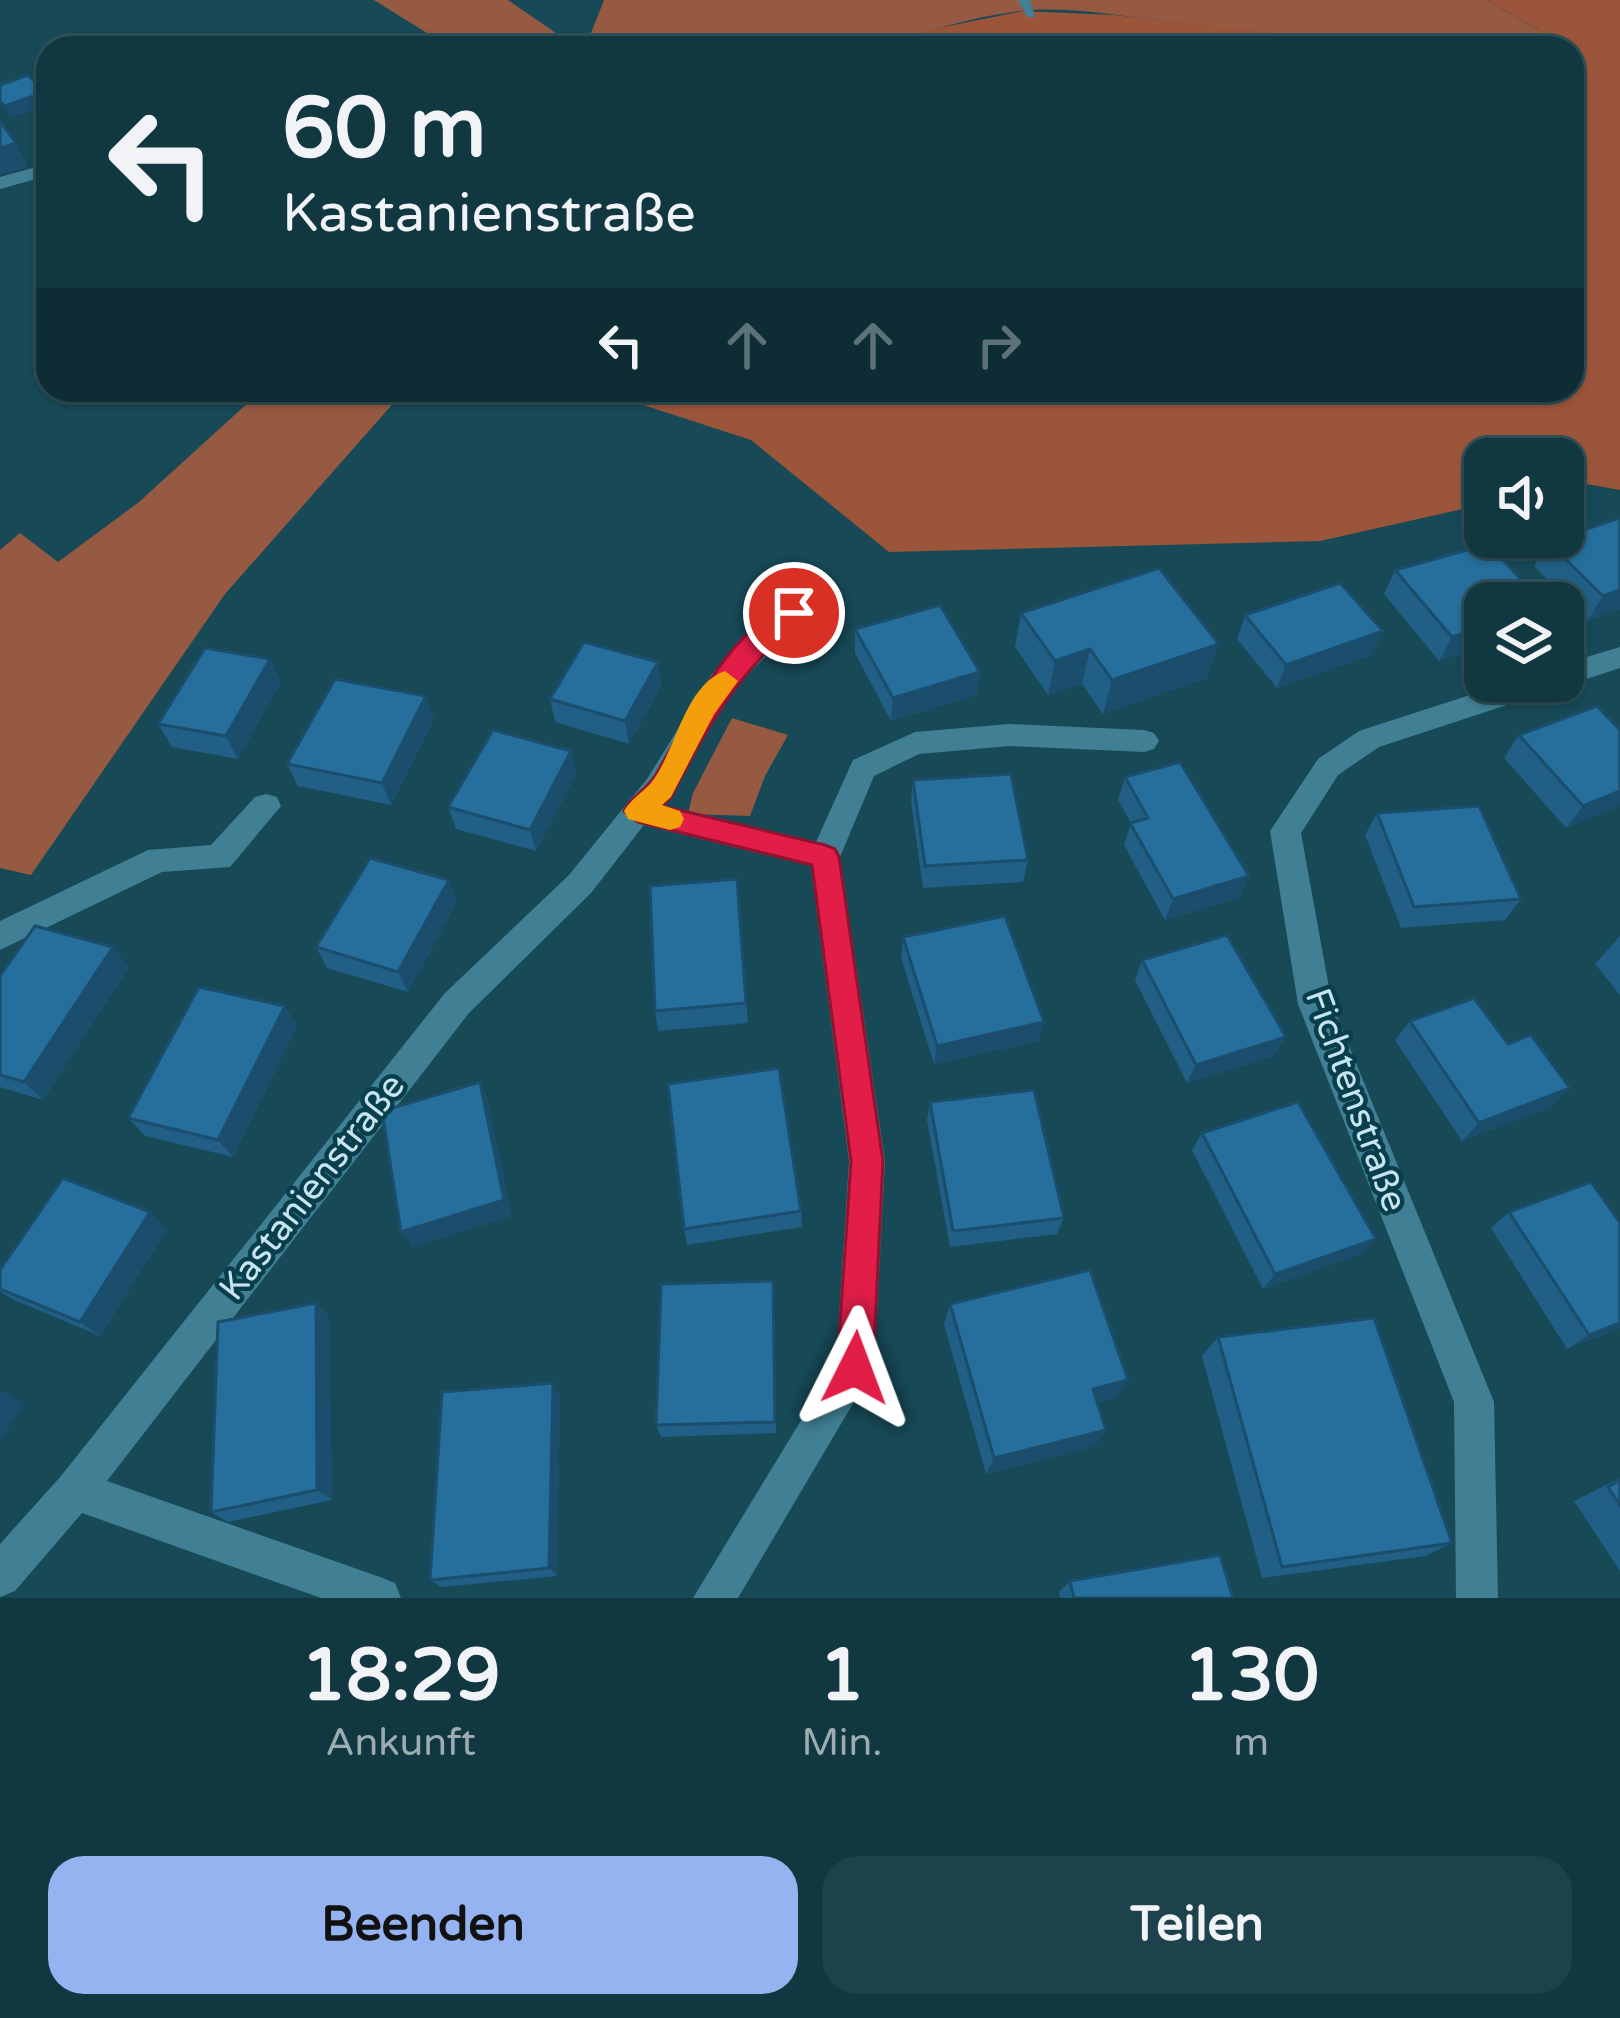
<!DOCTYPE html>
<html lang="de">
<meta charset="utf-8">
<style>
:root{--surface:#113741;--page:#1e424c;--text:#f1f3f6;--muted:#9cacb1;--line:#30515a;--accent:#95b2f1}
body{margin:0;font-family:"Varela Round",sans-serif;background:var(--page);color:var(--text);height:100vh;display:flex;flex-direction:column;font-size:45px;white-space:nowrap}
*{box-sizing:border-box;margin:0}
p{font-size:39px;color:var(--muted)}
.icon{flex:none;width:66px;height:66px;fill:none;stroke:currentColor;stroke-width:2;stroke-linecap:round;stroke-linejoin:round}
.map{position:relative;height:1598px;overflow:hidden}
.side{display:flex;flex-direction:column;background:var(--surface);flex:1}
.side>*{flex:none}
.top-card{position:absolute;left:36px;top:36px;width:1548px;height:366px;border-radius:36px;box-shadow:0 3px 9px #0004,0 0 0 3px var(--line);background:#113741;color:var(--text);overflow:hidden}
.buttons{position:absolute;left:1464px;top:438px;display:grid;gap:24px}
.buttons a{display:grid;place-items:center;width:120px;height:120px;border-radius:24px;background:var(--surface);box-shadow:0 3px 9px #0004,0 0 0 3px var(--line);font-size:60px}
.pin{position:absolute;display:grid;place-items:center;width:102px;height:102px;color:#fff;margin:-51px;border:6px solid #fff;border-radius:50%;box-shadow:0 3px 12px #0007}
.me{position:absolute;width:132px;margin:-66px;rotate:3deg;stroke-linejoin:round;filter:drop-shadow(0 0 9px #0008)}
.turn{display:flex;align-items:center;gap:42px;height:252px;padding:0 48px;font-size:54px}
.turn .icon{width:156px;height:156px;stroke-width:2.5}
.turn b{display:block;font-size:84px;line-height:102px}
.lanes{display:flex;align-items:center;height:114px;padding:0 48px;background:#0003;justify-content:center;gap:60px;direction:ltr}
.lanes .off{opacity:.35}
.eta{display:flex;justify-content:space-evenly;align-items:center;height:204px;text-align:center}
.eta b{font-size:72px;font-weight:700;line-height:84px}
.cta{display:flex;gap:24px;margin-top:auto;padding:24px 48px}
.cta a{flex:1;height:138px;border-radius:36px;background:var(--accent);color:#111;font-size:48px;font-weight:700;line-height:138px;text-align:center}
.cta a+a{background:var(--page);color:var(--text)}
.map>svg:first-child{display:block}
.green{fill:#965a43}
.forest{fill:#9b553b}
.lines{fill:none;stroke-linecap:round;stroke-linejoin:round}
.service{fill:#418094;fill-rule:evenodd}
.minor{fill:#418094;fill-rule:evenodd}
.wall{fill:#215f86}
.shaded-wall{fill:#1b4d6d}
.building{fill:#266e9c;stroke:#1b4d6d;stroke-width:3}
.route{fill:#e11d48;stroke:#92132f;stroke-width:3}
.slow{fill:#f59e0b}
.labels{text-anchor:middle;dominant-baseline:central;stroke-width:9;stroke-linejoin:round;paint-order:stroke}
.street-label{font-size:36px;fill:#c7e5f0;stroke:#093e4c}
</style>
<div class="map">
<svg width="1620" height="1598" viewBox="0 0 1620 1598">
<rect width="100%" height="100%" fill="#174957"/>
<g class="green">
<path d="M374,0H508L566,40L591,33L604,0H1486L1540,31L1534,45C1412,63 1280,33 1158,20C1114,15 1064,6 1020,11C971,17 923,32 877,48H451Z"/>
<path d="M98,35L287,37L285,48H93Z"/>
<path d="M262,390H405L225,594L31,875L0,868V550L20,533L58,562L139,502Z"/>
<path d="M732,718L788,735L765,776L750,816L688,814L693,793Z"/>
</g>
<g class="forest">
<path d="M1486,0H1620V490L1581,483L1563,487V459H1485V504L1320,541L889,552L751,440L597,390H1572V48H1516L1534,45L1539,30Z"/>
<path d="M1023,11L1114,15L1410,48H877L924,31Z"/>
</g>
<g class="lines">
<path class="service" d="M1018,0H1030L1035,17H1027Z"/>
<g class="minor">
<path d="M40,166L48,169L47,176L0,189V177Z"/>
<path d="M794,603L808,613L804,620L732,689L662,805L816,842L853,760L915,732L1009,724L1144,730L1154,733L1159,741L1154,749L1144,752L1009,746L919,754L874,776L840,857L885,1161L874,1368L738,1598H693L836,1363L849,1161L811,866L644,825L591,893L469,1013L107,1481L380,1577L395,1583L401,1598H321L82,1513L15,1591L0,1597V1544L61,1476L445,993L569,875L647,779L712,674L759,627Z"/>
<path d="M1620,647V668L1379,747L1338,775L1301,833L1332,1004L1494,1402L1498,1598H1456L1454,1402L1298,1004L1270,831L1318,759L1359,731L1513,681H1563V664Z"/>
<path d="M266,794L277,797L281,806L230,867L162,872L0,950V921L148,850L211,845L255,797Z"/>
</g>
</g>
<g class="wall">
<path d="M1620,518V609L1588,620L1534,566L1548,542Z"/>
<path d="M1395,570L1542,603L1439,661L1384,594Z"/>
<path d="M1021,613L1207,678L1103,714L1082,684L1048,695L1015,647Z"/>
<path d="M1245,615L1372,655L1277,688L1237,639Z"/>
<path d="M855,629L980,672L976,695L891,721L855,653Z"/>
<path d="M270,659L281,682L238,759L172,747L158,724Z"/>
<path d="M658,662L661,686L629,744L555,722L550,699Z"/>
<path d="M434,719L391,805L298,786L287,764Z"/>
<path d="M1519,735L1620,806L1566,828L1504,758Z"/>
<path d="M571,751L576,774L536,851L456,829L448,807Z"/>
<path d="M1125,777L1239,898L1165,920L1124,845L1131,823L1118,800Z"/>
<path d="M913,780L1028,860L1023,882L923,888L911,802Z"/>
<path d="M1377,813L1521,899L1505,920L1401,928L1365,835Z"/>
<path d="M449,880L457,901L408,992L327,968L316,947Z"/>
<path d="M739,901L748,1023L658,1031L655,1011Z"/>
<path d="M1620,936V995L1595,964Z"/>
<path d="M903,937L1044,1022L1038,1041L934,1064L901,958Z"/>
<path d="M1142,960L1274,1056L1187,1083L1135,980Z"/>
<path d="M129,967L43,1100L0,1087V976Z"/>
<path d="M285,1006L297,1026L233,1157L145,1136L128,1118Z"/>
<path d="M1410,1021L1551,1107L1462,1141L1395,1040Z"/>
<path d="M930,1102L1064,1218L1057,1234L950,1247L927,1120Z"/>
<path d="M1202,1133L1376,1239L1361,1254L1263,1289L1192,1150Z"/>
<path d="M801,1211L802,1227L687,1245L684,1229Z"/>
<path d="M1509,1212L1620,1328L1567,1349L1491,1228Z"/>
<path d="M167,1229L100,1336L12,1299L0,1291V1270Z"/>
<path d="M773,1281L776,1433L661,1437L656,1425Z"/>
<path d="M316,1303L329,1317L332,1500L228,1522L211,1512Z"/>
<path d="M950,1304L1128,1380L1116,1398L1098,1403L1106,1430L1094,1446L986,1474L944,1324Z"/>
<path d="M1218,1337L1452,1543L1425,1556L1262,1578L1202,1356Z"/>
<path d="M560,1396L557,1576L441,1587L430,1580Z"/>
<path d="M1620,1478V1571L1574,1501Z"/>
<path d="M1070,1581L1233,1598H1060L1059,1592Z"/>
</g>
<g class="shaded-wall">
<path d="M45,92L48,105L10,118L5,106Z"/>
<path d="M16,143L28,167L0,175V148Z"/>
<path d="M1620,590V609L1588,620L1603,596Z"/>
<path d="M1485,627V647L1439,661L1452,637Z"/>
<path d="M1383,631L1372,655L1277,688L1286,665Z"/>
<path d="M1219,644L1207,678L1103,714L1112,680Z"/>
<path d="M1090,649L1082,684L1048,695L1055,661Z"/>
<path d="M270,659L281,682L238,759L226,736Z"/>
<path d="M658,662L661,686L629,744L625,721Z"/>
<path d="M980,672L976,695L891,721L893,698Z"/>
<path d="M426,696L434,719L391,805L382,783Z"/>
<path d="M571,751L576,774L536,851L530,830Z"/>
<path d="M1620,791V806L1566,828L1583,806Z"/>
<path d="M1249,876L1239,898L1165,920L1173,899Z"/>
<path d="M449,880L457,901L408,992L398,972Z"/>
<path d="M113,947L129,967L43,1100L24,1082Z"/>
<path d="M285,1006L297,1026L233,1157L218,1140Z"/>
<path d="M1044,1022L1038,1041L934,1064L937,1046Z"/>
<path d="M1286,1037L1274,1056L1187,1083L1196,1065Z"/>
<path d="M480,1082L488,1100L512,1216L412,1248L401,1232Z"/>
<path d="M1570,1088L1551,1107L1462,1141L1479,1123Z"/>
<path d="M150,1212L167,1229L100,1336L80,1322Z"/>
<path d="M1376,1239L1361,1254L1263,1289L1275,1274Z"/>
<path d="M316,1303L329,1317L332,1500L317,1490Z"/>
<path d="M1620,1323V1328L1567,1349L1589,1335Z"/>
<path d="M1128,1380L1116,1398L1082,1407L1093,1389Z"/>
<path d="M553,1383L560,1396L557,1576L549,1568Z"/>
<path d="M0,1390L25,1403L0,1440Z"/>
<path d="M1106,1430L1094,1446L986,1474L994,1458Z"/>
</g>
<g class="building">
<path d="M28,75L45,92L5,106L0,102V85Z"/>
<path d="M0,121L16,143L0,148Z"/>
<path d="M1620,518V590L1603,596L1548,542Z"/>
<path d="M1489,544L1542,603H1485V627L1452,637L1395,570Z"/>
<path d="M1159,568L1219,644L1112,680L1090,649L1055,661L1021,613Z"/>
<path d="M1340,583L1383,631L1286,665L1245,615Z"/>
<path d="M940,605L980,672L893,698L855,629Z"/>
<path d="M584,642L658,662L625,721L550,699Z"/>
<path d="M205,648L270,659L226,736L158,724Z"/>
<path d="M335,679L426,696L382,783L287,764Z"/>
<path d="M1597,706L1620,730V791L1583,806L1519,735Z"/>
<path d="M493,730L571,751L530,830L448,807Z"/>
<path d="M1180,762L1249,876L1173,899L1130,823L1148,818L1125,777Z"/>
<path d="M1011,774L1028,860L925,866L913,780Z"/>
<path d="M1479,806L1521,899L1414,907L1377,813Z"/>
<path d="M370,858L449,880L398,972L316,947Z"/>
<path d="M737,879L746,1003L655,1011L650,886Z"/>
<path d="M1005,916L1044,1022L937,1046L903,937Z"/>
<path d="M35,926L113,947L24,1082L0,1075V976Z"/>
<path d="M1227,935L1286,1037L1196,1065L1142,960Z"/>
<path d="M199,987L285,1006L218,1140L128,1118Z"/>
<path d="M1474,998L1508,1044L1531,1035L1570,1088L1479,1123L1410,1021Z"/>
<path d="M779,1068L801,1211L684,1229L668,1084Z"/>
<path d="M480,1082L504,1200L401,1232L382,1111Z"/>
<path d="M1034,1090L1064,1218L953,1231L930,1102Z"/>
<path d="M1298,1102L1376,1239L1275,1274L1202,1133Z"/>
<path d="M63,1178L150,1212L80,1322L0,1289V1270Z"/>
<path d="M1591,1182L1620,1223V1323L1589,1335L1509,1212Z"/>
<path d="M1090,1270L1128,1380L1093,1389L1106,1430L994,1458L950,1304Z"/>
<path d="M773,1281L775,1422L656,1425L661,1284Z"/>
<path d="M316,1303L317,1490L211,1512L218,1322Z"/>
<path d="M1374,1318L1452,1543L1282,1567L1218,1337Z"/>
<path d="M553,1383L549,1568L430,1580L442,1392Z"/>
<path d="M1620,1480V1505L1608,1487Z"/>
<path d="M1220,1555L1233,1598H1074L1070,1581Z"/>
</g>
<path class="route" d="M794,604L802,607L806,613L802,620C738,671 708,725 671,797L662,806L825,845L835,849L839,857L883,1161L873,1368L867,1381L855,1386L843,1381L837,1368L851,1161L812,865L638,822L624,811C631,797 646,790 655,776C687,723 728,625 794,604Z"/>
<path class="slow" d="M725,671L738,681L714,714L671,797L662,805L680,811L684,819L680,827L670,830L628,819L624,811C631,799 642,793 651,783C676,752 684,685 725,671Z"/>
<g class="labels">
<g class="street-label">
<text transform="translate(1356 1100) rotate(70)">Fichtenstraße</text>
<text transform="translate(312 1187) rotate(-52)">Kastanienstraße</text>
</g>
</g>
</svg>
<div class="buttons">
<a><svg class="icon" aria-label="sound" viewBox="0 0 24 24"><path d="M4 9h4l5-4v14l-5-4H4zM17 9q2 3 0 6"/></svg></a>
<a><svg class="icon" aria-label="layers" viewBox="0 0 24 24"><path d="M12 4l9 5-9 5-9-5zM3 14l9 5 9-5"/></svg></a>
</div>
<div class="pin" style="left:794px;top:613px;background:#d93025"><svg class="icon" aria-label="arrive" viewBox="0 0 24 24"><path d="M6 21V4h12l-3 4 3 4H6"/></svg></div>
<svg class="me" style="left:855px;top:1368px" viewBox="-20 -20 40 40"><path d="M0-17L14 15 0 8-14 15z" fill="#e11d48" stroke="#fff" stroke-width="4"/></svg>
<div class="top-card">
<div class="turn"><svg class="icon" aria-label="left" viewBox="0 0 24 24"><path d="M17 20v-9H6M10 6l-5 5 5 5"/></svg><div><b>60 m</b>Kastanienstraße</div></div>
<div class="lanes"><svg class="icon" aria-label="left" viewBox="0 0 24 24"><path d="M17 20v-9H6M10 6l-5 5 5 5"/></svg><svg class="icon off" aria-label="ahead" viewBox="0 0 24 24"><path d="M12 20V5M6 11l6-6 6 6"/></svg><svg class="icon off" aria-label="ahead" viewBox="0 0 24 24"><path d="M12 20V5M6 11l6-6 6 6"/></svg><svg class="icon off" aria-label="right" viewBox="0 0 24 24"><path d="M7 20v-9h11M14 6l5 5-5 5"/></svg></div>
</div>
</div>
<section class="side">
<div class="eta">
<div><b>18:29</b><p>Ankunft</p></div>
<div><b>1</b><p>Min.</p></div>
<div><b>130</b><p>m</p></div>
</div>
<div class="cta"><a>Beenden</a><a>Teilen</a></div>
</section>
